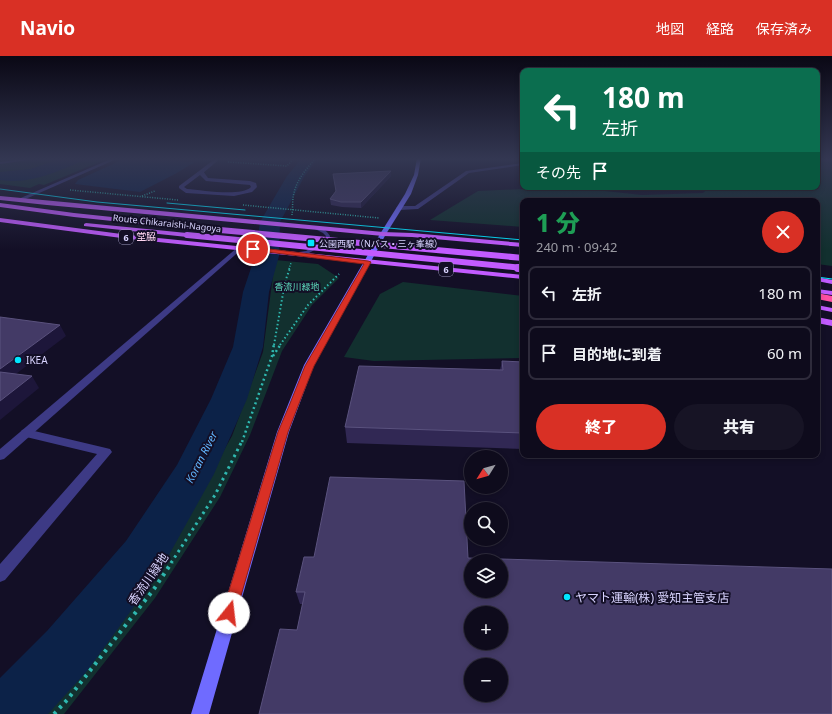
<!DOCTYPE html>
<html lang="ja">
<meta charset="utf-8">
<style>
:root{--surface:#0e0b1c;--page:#171425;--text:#f1f3f6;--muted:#9b9ba3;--line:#2e2b3b;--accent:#d93025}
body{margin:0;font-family:"Noto Sans","Noto Sans JP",sans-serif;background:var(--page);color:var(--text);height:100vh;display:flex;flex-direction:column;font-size:15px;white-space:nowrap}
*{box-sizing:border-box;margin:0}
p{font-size:13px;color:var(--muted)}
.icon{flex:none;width:22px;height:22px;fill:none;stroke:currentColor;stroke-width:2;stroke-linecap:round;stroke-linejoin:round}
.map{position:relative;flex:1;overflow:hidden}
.side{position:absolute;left:520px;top:142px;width:300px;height:260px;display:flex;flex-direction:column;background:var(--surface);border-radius:8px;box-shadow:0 2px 6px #0003,0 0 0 1px var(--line)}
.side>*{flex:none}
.banner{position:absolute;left:520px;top:12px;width:300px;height:122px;border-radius:8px;box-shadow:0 2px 6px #0003,0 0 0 1px var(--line);background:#0b6e4f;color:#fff;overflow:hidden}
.needle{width:26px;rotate:233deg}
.controls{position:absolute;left:464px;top:394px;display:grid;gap:8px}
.controls a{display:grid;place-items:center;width:44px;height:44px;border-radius:50%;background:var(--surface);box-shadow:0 2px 6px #0003,0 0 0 1px var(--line);font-size:20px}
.pin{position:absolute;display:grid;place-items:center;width:34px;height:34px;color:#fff;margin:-17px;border:2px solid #fff;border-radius:50%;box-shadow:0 1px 4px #0007}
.me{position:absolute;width:44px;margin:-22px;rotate:16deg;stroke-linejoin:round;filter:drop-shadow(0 0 3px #0008)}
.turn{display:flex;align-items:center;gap:14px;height:84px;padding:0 16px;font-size:18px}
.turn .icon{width:52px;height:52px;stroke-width:2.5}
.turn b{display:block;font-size:28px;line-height:34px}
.then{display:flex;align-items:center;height:38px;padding:0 16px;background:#0003;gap:8px;font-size:15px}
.round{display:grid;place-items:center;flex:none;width:42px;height:42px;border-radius:21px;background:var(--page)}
.overview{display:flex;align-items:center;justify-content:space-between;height:68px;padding:0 16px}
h1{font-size:24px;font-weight:800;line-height:30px;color:#1e9e55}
.primary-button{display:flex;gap:8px;margin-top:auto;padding:8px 16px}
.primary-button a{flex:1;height:46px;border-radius:24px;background:var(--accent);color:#fff;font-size:16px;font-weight:800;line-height:46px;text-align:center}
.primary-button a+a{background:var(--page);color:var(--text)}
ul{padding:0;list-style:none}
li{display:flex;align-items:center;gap:12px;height:54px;margin:0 8px 6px;padding:0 8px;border:2px solid var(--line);border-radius:8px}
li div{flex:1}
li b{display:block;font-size:15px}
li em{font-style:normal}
header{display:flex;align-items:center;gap:24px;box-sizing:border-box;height:56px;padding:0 20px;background:var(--accent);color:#fff}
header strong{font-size:19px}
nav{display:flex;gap:22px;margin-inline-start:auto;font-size:14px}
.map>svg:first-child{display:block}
.green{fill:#12302f}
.water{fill:#0c2248}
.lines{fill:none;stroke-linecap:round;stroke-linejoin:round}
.river{fill:#0c2248;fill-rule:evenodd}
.path-far4{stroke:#2fb8b0;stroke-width:1.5;stroke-dasharray:1 1.5;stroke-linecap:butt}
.path-far3{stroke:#2fb8b0;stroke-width:2;stroke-dasharray:1.5 2.5;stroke-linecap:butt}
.path-far2{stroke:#2fb8b0;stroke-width:2.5;stroke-dasharray:2 3;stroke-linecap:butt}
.path-far1{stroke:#2fb8b0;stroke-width:3;stroke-dasharray:2.5 4;stroke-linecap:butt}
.path{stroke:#2fb8b0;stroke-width:4;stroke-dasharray:3 5;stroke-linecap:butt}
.service{fill:#3d3a85;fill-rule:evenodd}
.minor{fill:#3d3a85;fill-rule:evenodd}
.tertiary{fill:#3d3a85;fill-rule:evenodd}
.secondary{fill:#6f6bff;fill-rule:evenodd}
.primary{fill:#c25bff;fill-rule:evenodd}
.motorway{fill:#ff4fa3;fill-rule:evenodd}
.tram{stroke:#00e5ff;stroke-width:1}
.primary-bridge-far1{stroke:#c25bff;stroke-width:6}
.primary-bridge{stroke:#c25bff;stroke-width:8}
.wall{fill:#312854}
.shaded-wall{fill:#1d163a}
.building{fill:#433a66;stroke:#5a527e;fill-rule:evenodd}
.route{fill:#d93025;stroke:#8d1f18}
.poi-dot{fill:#00e5ff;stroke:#130f26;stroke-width:1.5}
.labels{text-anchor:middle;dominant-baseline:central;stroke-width:4;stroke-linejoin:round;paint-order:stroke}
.far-street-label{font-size:9px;fill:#d9d4ff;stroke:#130f26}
.shield{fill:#130f26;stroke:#9e99be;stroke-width:1}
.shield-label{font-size:9px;font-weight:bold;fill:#d9d4ff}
.far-poi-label{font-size:9px;fill:#d9d4ff;stroke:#130f26;text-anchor:start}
.far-park-label{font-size:9px;fill:#5fe0c0;stroke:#130f26}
.far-quarter-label{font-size:10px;fill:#ffd6f0;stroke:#130f26}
.poi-label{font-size:10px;fill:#d9d4ff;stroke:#130f26;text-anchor:start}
.water-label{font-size:11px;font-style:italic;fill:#62b6ff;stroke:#130f26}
.near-street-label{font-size:12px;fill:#d9d4ff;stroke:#130f26}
.near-poi-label{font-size:12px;fill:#d9d4ff;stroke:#130f26;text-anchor:start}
</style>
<header>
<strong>Navio</strong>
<nav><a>地図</a><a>経路</a><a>保存済み</a></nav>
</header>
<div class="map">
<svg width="832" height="658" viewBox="0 0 832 658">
<rect width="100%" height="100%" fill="#130f26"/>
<g class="green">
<path d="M0,102H109L44,129L39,128L30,132L0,128Z"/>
<path d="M817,102H832V210L817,208V145H523V171L430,164L478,135L568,131L642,139L703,137L710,131H817Z"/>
<path d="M275,204L318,208L339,222L312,249L282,295L250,379L220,441L155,542L64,658H28L136,536L199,438L232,380L263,296Z"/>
<path d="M403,226L523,240V302L374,305L344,301L380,238Z"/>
</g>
<g class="water">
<path d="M63,102H89C60,114 32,129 0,124V116L30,113Z"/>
<path d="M126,102L195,106L175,118L140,136L75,128L78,124Z"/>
</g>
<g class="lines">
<path class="river" d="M302,102H318L304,121L280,166L279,200L269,236L263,291L247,343L214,418L160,515L87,615L48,658H0V622L47,575L126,485L177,409L211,343L233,291L243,236L255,200L260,166L287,120Z"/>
<g class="path-far4">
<path d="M228,106L287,110L294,102"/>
<path d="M70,134L178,144"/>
<path d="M142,140L155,135"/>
<path d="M243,149L379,162"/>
<path d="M292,159C293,152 292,144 294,137C297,123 307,112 316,102"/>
<path d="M289,213L291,207"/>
</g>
<g class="path-far3">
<path d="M274,289L285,226L290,212"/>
<path d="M280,289L308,249L339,218"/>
</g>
<g class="path-far2">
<path d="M273,300L281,288"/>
<path d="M242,386L272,300L274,288"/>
</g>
<path class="path-far1" d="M171,507L215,439L242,385"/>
<path class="path" d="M54,658L67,644L154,533L172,506"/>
<g class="service">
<path d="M32,102H41L0,108V106Z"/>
<path d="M315,171C322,171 327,175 330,180L329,186L309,197L292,199V197L306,195L325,184L326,180L323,177L315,173Z"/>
</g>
<g class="minor">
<path d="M113,102H119L21,145L16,144Z"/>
<path d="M182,102H206L218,104L216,105Z"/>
<path d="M523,107V109L469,117L418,153L399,154L396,152L399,150H415L466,115Z"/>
<path d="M199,115H203L208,122L250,125L256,127L257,131L252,136L234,140L186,137L179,132V130ZM200,119L206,125L250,129L251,131C241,141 202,134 187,133L184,131Z"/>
<path d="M26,373L106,392L110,393L112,396L5,524L0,526V508L97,398L22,380L20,377L22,374Z"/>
</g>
<g class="tertiary">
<path d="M216,102H221L203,117H199V115Z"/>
<path d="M238,191L243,192L4,403L0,404V393Z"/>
</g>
<path class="secondary" d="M417,102H421L418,119L411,138L386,178L314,309L289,376L209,658H191L277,376L304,309L380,178L405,138L414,119Z"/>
<g class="primary">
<path d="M0,140L383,176L412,177L523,187V191L412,181L383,180L47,149L0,144Z"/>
<path d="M0,147L74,157L198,170L201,172L198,174L74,161L0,151Z"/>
<path d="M0,162L129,179L523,219V223L129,183L0,166Z"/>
<path d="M86,167L187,177L190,179L187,181L84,170V168Z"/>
<path d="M817,221L832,224V228L817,225Z"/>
<path d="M817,233L832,235V239L817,237Z"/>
<path d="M817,249L832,252V256L817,253Z"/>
<path d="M817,261L832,264V270L817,267Z"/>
</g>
<path class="motorway" d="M817,237L832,240V246L817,243Z"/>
<g class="tram">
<path d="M0,133L97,146L523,184"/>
<path d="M167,147L245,154"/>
<path d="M817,221L832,223"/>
</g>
<g class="primary-bridge-far1">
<path d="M198,172L523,202"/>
<path d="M187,179L523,212"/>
</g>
<path class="primary-bridge" d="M518,212H523"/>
</g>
<g class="wall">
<path d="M391,115V120L361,152L342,151L331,149L330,143L336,136L333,118Z"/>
<path d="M502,305L523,306V393L347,387L345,371L500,314Z"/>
<path d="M695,399H786L784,402Z"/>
<path d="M464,425L297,574L303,548H300L296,536L314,501Z"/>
</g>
<g class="shaded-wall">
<path d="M391,115V120L361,152V146Z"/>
<path d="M60,269L66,280L4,327L0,320V313Z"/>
<path d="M32,320L39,332L0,364V345Z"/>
</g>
<g class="building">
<path d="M391,115L361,146H341L330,143L336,135L333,118Z"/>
<path d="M0,261L60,269L0,313Z"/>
<path d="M502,305L523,306V377L345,371L359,310L503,314Z"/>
<path d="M0,316L32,320L0,345Z"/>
<path d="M330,421L464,425L468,502L832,513V658H259L280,573L297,574L305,536H296L304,501H314ZM471,505H501V535H471ZM471,557H501V587H471ZM471,609H501V639H471Z"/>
</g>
<linearGradient id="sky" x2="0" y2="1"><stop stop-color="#0a0815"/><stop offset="0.53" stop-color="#333752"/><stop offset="1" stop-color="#333752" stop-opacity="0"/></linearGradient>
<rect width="832" height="194" fill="url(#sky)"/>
<path class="route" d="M253,191L368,205L371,206L314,310L298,350L288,376L236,557L234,562L229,564L224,562L222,557L278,376L289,350L305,310L364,208L251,194V192Z"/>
<g class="poi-dot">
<rect x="307" y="183" width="8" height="8" rx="2"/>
<circle cx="18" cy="304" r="4"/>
<circle cx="567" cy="541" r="4"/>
</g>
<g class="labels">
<g class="far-street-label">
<text transform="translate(167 167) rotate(6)">Route Chikaraishi-Nagoya</text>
</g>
<g class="shield">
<rect x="119" y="174" width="14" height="14" rx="3"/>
<rect x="439" y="206" width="14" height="14" rx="3"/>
</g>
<g class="shield-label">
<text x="126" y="181">6</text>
<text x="446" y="213">6</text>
</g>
<g class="far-poi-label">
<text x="319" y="187">公園西駅（Nバス・三ヶ峯線）</text>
</g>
<g class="far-park-label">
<text x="297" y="230">香流川緑地</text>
</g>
<g class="far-quarter-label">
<text x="146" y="180">堂脇</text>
</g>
<g class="poi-label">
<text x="26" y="304">IKEA</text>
</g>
<g class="water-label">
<text transform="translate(201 401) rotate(-63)">Koran River</text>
</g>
<g class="near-street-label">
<text transform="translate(148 523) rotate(-55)">香流川緑地</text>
</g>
<g class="near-poi-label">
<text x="575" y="541">ヤマト運輸(株) 愛知主管支店</text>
</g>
</g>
</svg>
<div class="controls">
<a><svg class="needle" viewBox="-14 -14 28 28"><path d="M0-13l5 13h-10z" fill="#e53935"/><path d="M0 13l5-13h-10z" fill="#9b9ba3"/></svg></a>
<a><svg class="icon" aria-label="search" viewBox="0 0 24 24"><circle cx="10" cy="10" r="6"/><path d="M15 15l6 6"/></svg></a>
<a><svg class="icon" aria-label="layers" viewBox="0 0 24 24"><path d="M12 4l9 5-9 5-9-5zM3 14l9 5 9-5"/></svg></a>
<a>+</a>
<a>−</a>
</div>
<div class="pin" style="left:253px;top:193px;background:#d93025"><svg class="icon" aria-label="arrive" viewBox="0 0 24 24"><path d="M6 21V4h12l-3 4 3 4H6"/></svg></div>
<svg class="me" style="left:229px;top:557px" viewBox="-20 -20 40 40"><circle r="19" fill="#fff"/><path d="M0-13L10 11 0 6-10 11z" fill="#d93025"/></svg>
<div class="banner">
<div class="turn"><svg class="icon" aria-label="left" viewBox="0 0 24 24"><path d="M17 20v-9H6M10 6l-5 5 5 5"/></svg><div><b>180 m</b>左折</div></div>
<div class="then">その先<svg class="icon" aria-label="arrive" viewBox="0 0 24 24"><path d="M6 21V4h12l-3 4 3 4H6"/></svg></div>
</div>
<section class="side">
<div class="overview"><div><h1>1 分</h1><p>240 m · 09:42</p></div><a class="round" style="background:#d93025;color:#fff"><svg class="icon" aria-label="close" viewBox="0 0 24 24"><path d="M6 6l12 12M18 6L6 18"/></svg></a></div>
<ul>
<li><svg class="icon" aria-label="left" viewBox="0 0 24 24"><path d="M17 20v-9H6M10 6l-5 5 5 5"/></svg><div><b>左折</b></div><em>180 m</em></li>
<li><svg class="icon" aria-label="arrive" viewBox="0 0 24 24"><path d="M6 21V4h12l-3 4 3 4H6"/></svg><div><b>目的地に到着</b></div><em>60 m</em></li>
</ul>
<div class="primary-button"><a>終了</a><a>共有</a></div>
</section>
</div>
